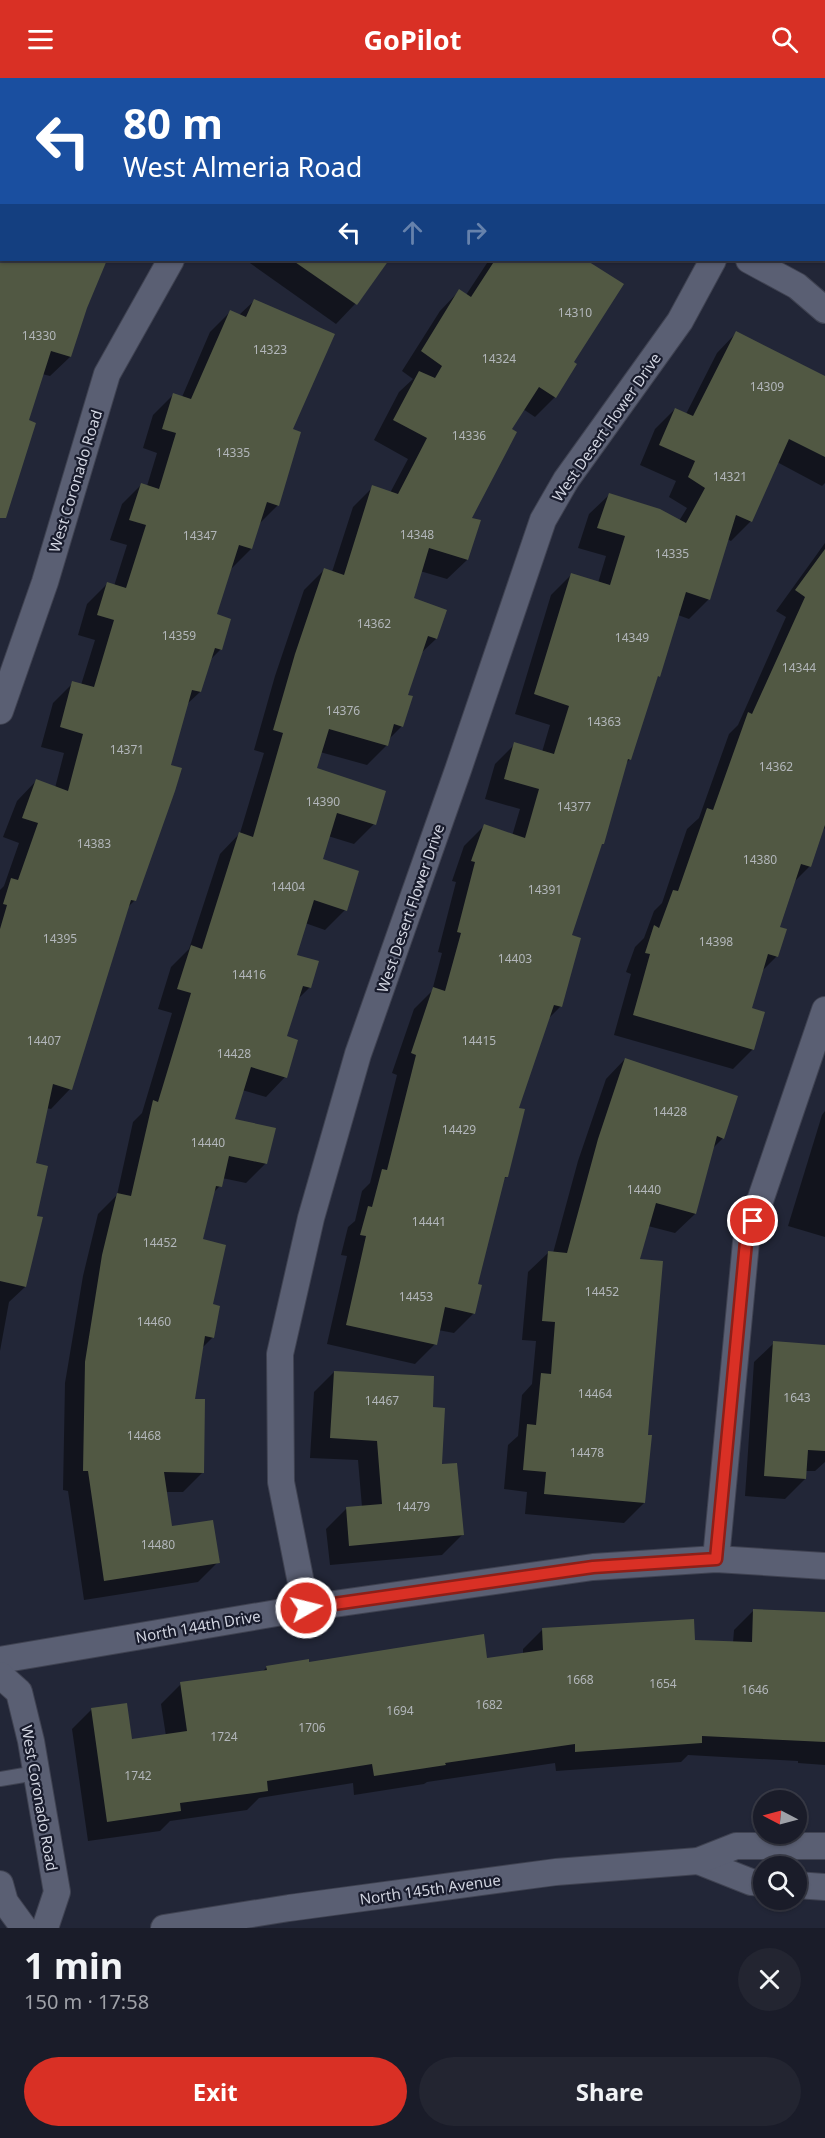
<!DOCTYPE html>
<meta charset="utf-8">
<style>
:root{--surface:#1a1c29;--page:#232531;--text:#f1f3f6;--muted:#9fa1a8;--line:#383a46;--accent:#d93025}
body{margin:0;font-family:"Noto Sans",sans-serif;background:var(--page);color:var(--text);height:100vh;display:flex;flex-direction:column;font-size:22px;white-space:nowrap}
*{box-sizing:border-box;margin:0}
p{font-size:20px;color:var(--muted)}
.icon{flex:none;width:33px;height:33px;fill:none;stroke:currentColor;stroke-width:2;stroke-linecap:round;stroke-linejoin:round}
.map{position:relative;height:1850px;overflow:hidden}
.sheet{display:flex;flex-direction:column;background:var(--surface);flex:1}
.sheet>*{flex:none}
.banner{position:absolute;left:0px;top:0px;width:825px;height:183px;box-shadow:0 2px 4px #0004,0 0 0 2px var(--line);background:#1a4fa0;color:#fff;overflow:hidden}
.needle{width:39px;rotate:276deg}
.fabs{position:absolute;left:753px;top:1712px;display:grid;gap:12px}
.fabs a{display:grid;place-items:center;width:54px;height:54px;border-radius:50%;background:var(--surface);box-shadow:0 2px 4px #0004,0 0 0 2px var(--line);font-size:30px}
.pin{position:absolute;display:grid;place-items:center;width:51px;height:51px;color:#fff;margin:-26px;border:3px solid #fff;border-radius:50%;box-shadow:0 2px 6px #0007}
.me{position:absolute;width:66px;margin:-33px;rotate:82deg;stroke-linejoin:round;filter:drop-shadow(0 0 4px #0008)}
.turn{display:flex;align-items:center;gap:21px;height:126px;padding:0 24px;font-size:27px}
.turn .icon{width:78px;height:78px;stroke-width:2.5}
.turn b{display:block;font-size:42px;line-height:51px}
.lanes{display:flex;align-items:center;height:57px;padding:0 24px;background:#0003;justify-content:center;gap:30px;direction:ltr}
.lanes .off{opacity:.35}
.round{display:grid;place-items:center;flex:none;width:63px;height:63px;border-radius:32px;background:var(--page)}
.summary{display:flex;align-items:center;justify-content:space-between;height:102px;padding:0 24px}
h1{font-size:36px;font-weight:700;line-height:45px}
.primary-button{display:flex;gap:12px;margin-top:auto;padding:12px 24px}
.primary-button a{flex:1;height:69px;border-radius:36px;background:var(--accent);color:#fff;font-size:24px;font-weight:700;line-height:69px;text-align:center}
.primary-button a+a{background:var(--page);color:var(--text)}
header{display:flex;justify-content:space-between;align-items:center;height:78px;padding:0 24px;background:var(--accent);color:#fff;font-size:27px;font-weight:700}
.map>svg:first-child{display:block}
.shadow{fill:#0007}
.building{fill:#515843}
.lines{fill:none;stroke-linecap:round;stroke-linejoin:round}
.lane-casing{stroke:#3f4251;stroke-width:16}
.street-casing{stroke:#3f4251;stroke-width:28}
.lane{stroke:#5a5f73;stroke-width:14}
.street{stroke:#5a5f73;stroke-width:26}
.route-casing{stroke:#8d1f18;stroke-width:15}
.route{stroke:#d93025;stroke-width:10}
.labels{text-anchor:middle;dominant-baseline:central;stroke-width:4.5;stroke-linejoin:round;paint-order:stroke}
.number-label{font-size:12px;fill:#b2b6ba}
.street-label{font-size:15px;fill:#d2d5e1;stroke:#191c2d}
</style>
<header><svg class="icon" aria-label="menu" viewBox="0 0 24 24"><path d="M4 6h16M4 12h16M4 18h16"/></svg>GoPilot<svg class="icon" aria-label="search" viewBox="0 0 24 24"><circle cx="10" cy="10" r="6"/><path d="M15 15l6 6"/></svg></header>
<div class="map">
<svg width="825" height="1850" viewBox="0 0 825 1850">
<rect width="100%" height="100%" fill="#222637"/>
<g class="shadow">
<path d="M123,0H232L231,2Z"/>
<path d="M2,112V182H105L86,229L70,279L50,298L42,296L0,423Z"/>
<path d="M248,182H387L355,226L336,246L247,183Z"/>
<path d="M489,182H583L622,206L572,285L555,319L535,339L523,331L510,352L470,440L467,482L447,501L420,493L412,521L436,561L420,576L406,618L402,648L388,662L387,667L367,687L320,674L315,690L374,746L354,766L328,758L321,782L345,832L325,852L305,845L295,878L310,909L297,922L285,959V999L266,1019L242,1012L233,1042L266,1085L246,1105L222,1100L220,1108L212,1116L201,1162L211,1228L213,1259L202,1270L194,1322L203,1394L183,1414H166L171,1450L218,1484L198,1504L84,1522L68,1413L63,1412L65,1305L83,1198L98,1136L117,1117L133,1044L142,1035L172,935L158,931L171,889L189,871L220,776L240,755L264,675L254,672L275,598L304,512L324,492L332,494L353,429L373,409L390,415L408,381L374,362L399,314L413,301L402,293L440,233L459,213L466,217Z"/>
<path d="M254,223L291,352L278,427L259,446L251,471L231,491L215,537L221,571L209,583L200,614L186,627L135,822L127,830L70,1011L51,1031L46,1030L34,1086L35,1139L41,1141L25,1209L9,1224L0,1273V812L4,808L19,765L3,759L17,723L36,703L55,710L64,675L41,669L53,625L73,605L81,607L95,562L78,557L87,526L107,506L114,508L127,467L110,462L122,426L141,407L147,408L157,375L143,370L153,337L173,317L182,319L210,254L230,234L239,237Z"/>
<path d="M736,255L825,300V405L822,408L777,384L751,443L731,463L727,461L709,521L689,541L678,537L630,681L625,686L570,858L561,928L548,941L517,1031L507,1098L503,1102L476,1207L474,1235L454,1255L438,1252L435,1266L415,1286L327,1266L347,1178L341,1177L348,1149L355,1143L362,1113L370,1105L397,997L392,995L414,931L432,913L442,875L438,874L456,804L452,803L464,768L484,748L512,758L520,731L485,721L495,686L515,666L542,674L550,647L515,636L551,517L571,497L598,505L606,478L578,470L589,436L609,417L679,443L687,430L669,419L676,403L640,387L655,351L675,331L686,336L717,275Z"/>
<path d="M825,465V750L821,754L810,788L792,806L778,850L785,852L776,879L761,894L750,931L753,971L733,991L614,957L631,896L626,894L635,869L644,860L654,833L662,825L687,751L699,740L729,656L738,647L786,539L776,533Z"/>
<path d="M625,981L723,1060L713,1070L695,1136L675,1155L648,1148L639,1183L646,1358L644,1425L624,1445L525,1436L527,1414L504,1411L508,1367L518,1358L522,1317L532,1306L536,1263L522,1262L528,1194L548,1175H553L578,1083L606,1001Z"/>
<path d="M825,1033V1159L788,1148L822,1037Z"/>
<path d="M774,1265L825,1268V1384L815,1393H805V1401L785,1421L745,1418L754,1284Z"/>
<path d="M334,1294L431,1331L440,1388L462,1457L442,1477L330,1487L326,1451L346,1431L362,1429L358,1382L310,1380L314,1314Z"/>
<path d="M754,1532L825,1550V1687L798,1685V1683L688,1677L681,1684L556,1693L555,1685L427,1704L424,1706L354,1717L353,1705L259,1720L247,1732L170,1743L160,1753L88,1763L72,1651L92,1631L131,1663L166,1658L161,1626L181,1606L262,1594L267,1589L308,1585L486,1582L523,1576V1571L543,1551L733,1565L734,1552Z"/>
</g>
<g class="building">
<path d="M0,182H107L87,230L71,279L51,273L29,342L36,345L6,440H0Z"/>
<path d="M292,182H389L357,227Z"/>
<path d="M495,182H586L624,206L574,284L577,286L556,320L539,309L512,351L517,354L472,440L481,442L468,482L429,470L414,520L447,532L437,561L428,558L408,617L413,618L403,649L394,646L388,668L329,651L317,690L386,713L376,747L337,735L323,781L359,793L347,833L314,822L297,877L319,883L311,910L303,908L287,958L298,962L287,1000L251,989L235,1041L276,1050L267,1086L229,1078L222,1109L216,1108L203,1161L226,1167L213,1226L220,1228L214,1260L205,1258L195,1321H205L204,1395L164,1394L172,1448L213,1442L220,1485L104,1503L88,1393H83L85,1284L102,1177L117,1115L131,1118L153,1022L158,1024L191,915L177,911L191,867L202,871L239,754L253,759L283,655L273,652L295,576L324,490L344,497L372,407L398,416L427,360L393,342L419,293L435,300L442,288L421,273L459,211L471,219Z"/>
<path d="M254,221L335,256L293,351L301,354L279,428L267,424L252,471L239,467L217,536L231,541L222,572L215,570L201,614L192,612L171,687L182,690L175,713L136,823L131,822L72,1012L53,1006L36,1085L48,1088L37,1138L43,1139L26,1209L0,1203V851L7,827L3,826L11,800L18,802L38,745L22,740L36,701L68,713L83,656L60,649L72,603L94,609L114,542L97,537L107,504L126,510L146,447L129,442L141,405L159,411L176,355L162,351L173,315L191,321L230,232L246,239Z"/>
<path d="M736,253L825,298V379L789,361L752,444L736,437L710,522L686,514L660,599L658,598L631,682L628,681L604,766H602L572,857L581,860L562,929L554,927L519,1030L525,1031L508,1099H505L478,1206L482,1207L475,1236L445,1229L437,1267L346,1247L366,1158L360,1157L368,1128L372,1129L382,1091L387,1092L416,977L411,975L433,909L445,913L461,855L457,854L475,784L471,783L484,746L525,760L539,711L504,701L514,664L554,676L569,628L534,616L571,495L610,507L625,458L597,450L609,415L660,431L686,445L705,410L688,399L695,383L659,367L675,330L693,338Z"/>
<path d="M825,471V747L811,789L801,786L780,849L787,851L778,879L768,876L752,930L765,934L754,972L633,937L650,876L645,875L654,847L659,850L673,812L678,813L707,730L713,732L748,634L752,636L805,519L795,512Z"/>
<path d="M625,980L738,1018L724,1061L717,1058L696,1136L656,1125L640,1181L663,1183L648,1357H652L645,1425L544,1416L546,1394L523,1392L527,1346L536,1347L541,1295L551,1296L555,1244L542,1243L548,1173L567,1175L598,1061Z"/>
<path d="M773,1263L825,1267V1373L808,1372L806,1401L764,1398Z"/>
<path d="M334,1293L434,1298L433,1329L445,1330L442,1386L457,1385L464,1457L349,1468L346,1429L382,1426L377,1363L330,1360Z"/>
<path d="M753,1531L825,1534V1664L702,1658V1665L575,1674V1666L445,1685L446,1687L374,1698L372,1686L267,1703L268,1713L180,1725L181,1733L107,1744L91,1630L127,1625L132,1661L187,1653L180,1604L267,1592L266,1588L309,1581V1584L484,1556L487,1580L543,1572L542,1550L694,1541L695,1562L752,1564Z"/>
</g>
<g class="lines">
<defs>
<path id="lane" d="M0,1701L36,1695"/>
<g id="street">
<path d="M456,0L458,2"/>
<path d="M292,2L294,0"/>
<path d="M749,182L797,208L825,232"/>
<path d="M0,633L45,504L107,296L171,182"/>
<path d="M716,1481L746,1164L825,932"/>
<path d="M306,1530L281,1404L280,1276L311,1140L358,976L458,692L543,442L566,402L680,243L713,182"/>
<path d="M0,1582L306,1530L593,1489L716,1481L825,1488"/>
<path d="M0,1597L19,1614L31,1663L57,1814L45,1850"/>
<path d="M698,1783L751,1804L764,1805"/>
<path d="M0,1806L5,1824L24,1850"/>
<path d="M796,1807L825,1809"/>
<path d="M164,1850L289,1830L556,1794L698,1783L736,1768H825"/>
</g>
</defs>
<use href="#lane" class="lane-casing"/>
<use href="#street" class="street-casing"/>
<use href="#lane" class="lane"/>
<use href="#street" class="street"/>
</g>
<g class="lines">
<defs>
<path id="route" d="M306,1530L593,1489L716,1481L746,1164L753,1143"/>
</defs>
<use href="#route" class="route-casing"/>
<use href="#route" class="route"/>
</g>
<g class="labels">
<g class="number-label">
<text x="575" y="234">14310</text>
<text x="39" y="257">14330</text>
<text x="270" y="271">14323</text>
<text x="499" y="280">14324</text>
<text x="767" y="308">14309</text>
<text x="469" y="357">14336</text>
<text x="233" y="374">14335</text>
<text x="730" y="398">14321</text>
<text x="417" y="456">14348</text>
<text x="200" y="457">14347</text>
<text x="672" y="475">14335</text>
<text x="374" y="545">14362</text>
<text x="179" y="557">14359</text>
<text x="632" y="559">14349</text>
<text x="799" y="589">14344</text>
<text x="343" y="632">14376</text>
<text x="604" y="643">14363</text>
<text x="127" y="671">14371</text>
<text x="776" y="688">14362</text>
<text x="323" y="723">14390</text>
<text x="574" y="728">14377</text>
<text x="94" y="765">14383</text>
<text x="760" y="781">14380</text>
<text x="288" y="808">14404</text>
<text x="545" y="811">14391</text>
<text x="60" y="860">14395</text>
<text x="716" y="863">14398</text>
<text x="515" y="880">14403</text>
<text x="249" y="896">14416</text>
<text x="44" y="962">14407</text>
<text x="479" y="962">14415</text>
<text x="234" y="975">14428</text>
<text x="670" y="1033">14428</text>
<text x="459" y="1051">14429</text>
<text x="208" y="1064">14440</text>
<text x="644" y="1111">14440</text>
<text x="429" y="1143">14441</text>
<text x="160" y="1164">14452</text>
<text x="602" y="1213">14452</text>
<text x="416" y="1218">14453</text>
<text x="154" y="1243">14460</text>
<text x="595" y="1315">14464</text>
<text x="797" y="1319">1643</text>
<text x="382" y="1322">14467</text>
<text x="144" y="1357">14468</text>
<text x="587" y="1374">14478</text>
<text x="413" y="1428">14479</text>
<text x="158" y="1466">14480</text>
<text x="580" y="1601">1668</text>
<text x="663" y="1605">1654</text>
<text x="755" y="1611">1646</text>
<text x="489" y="1626">1682</text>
<text x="400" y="1632">1694</text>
<text x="312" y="1649">1706</text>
<text x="224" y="1658">1724</text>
<text x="138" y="1697">1742</text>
</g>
<g class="street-label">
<text transform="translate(606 349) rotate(-55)">West Desert Flower Drive</text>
<text transform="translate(75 403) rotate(-73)">West Coronado Road</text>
<text transform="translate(410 830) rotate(-71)">West Desert Flower Drive</text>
<text transform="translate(198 1548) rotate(-10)">North 144th Drive</text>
<text transform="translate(40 1720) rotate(80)">West Coronado Road</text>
<text transform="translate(430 1811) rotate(-8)">North 145th Avenue</text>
</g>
</g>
</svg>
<div class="fabs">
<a><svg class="needle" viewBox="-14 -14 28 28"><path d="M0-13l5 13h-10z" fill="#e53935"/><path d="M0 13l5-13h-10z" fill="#9fa1a8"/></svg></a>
<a><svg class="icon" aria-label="search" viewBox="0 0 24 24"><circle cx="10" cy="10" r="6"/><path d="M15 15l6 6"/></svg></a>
</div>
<div class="pin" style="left:753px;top:1143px;background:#d93025"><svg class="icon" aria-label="arrive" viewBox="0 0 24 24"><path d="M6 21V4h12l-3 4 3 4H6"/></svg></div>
<svg class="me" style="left:306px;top:1530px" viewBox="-20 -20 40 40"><circle r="17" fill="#d93025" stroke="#fff" stroke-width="3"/><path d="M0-11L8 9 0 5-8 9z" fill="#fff"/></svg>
<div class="banner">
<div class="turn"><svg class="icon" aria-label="left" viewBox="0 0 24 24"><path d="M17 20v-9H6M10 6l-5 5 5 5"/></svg><div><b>80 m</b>West Almeria Road</div></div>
<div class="lanes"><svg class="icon" aria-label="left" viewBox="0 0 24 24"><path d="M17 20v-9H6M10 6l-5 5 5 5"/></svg><svg class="icon off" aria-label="ahead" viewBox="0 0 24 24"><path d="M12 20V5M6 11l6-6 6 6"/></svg><svg class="icon off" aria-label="right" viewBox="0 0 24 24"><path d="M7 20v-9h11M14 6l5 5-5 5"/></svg></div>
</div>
</div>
<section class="sheet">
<div class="summary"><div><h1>1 min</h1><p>150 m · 17:58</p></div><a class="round"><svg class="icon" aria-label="close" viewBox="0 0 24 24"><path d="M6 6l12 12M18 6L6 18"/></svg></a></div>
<div class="primary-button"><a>Exit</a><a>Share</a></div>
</section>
